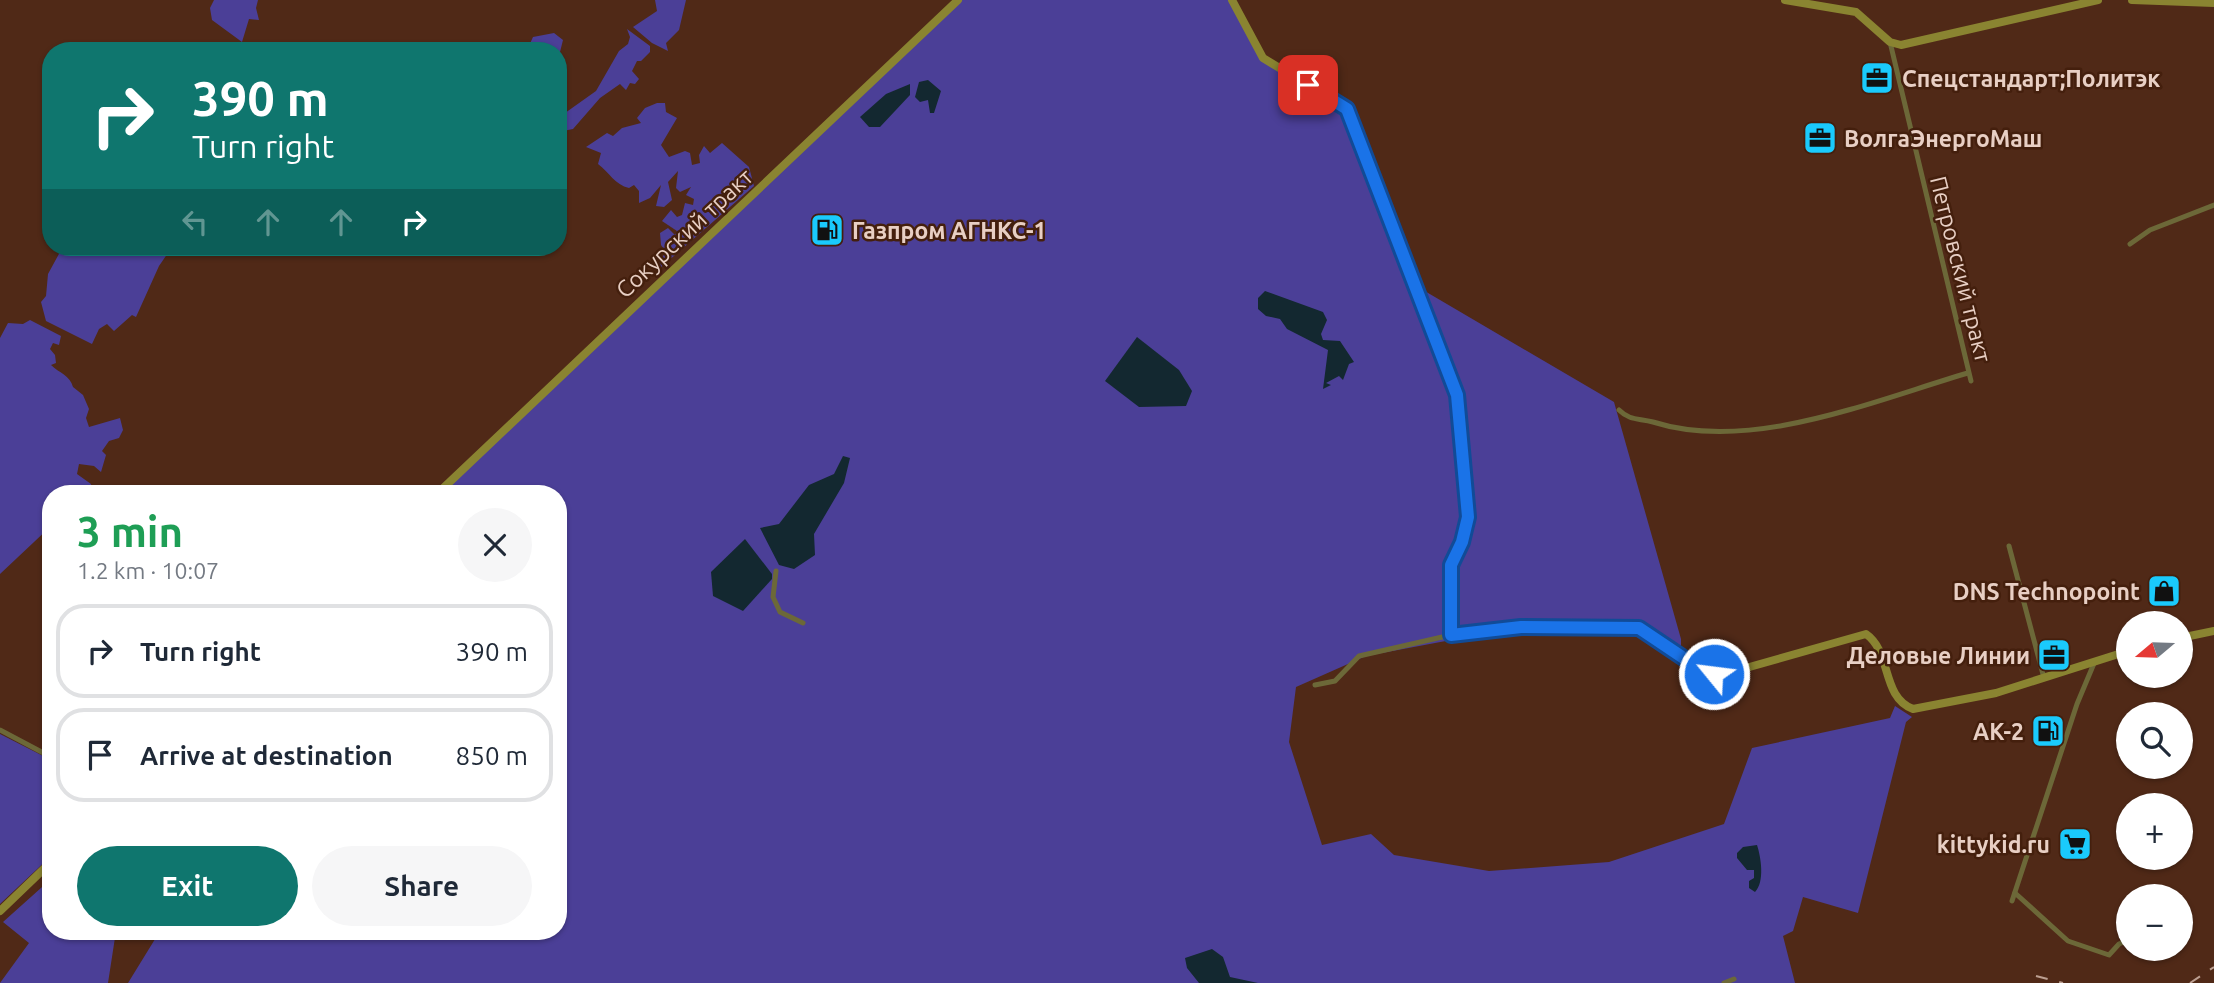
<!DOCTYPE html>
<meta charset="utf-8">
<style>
:root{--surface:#fff;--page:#f6f6f7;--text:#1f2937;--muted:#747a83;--line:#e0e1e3;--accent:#0f766e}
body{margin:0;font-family:Ubuntu,sans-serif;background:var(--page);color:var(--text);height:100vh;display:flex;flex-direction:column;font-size:26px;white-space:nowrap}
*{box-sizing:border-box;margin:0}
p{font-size:23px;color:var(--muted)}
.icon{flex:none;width:38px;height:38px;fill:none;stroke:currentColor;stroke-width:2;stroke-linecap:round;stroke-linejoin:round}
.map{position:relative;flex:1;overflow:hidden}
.sheet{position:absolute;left:42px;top:485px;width:525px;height:455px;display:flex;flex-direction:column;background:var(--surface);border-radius:28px;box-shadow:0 2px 5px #0004}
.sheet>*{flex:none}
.banner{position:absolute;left:42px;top:42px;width:525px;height:214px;border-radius:28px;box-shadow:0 2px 5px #0004;background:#0f766e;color:#fff;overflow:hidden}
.needle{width:46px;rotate:251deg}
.controls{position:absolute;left:2116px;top:611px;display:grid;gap:14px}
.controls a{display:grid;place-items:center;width:77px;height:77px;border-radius:50%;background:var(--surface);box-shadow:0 2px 5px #0004;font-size:35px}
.pin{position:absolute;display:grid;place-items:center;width:60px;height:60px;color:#fff;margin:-30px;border-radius:14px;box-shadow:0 4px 10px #0006}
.me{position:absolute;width:77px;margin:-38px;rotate:299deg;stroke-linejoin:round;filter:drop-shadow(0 0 5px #0008)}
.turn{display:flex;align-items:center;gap:24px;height:147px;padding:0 35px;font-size:32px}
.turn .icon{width:91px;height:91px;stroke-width:2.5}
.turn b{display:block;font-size:49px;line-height:60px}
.lanes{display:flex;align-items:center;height:66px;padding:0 35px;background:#0003;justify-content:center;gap:35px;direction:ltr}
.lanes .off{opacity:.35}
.round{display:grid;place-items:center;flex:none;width:74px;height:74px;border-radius:37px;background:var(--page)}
.summary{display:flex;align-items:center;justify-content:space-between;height:119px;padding:0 35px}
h1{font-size:42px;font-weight:700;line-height:52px;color:#1e9e55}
.button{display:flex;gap:14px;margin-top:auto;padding:14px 35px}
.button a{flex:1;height:80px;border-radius:42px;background:var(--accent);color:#fff;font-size:28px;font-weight:700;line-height:80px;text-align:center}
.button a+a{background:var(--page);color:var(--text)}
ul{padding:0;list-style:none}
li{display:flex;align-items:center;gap:21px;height:94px;margin:0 14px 10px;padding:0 21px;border:4px solid var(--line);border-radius:28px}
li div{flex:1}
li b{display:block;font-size:26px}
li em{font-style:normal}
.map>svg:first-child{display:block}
.green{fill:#4b3f97}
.water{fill:#132830}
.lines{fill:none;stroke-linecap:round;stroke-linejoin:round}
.street{stroke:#6c6838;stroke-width:5}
.secondary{stroke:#8a8431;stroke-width:8}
.rail{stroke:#bc9f91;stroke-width:2;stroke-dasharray:12 12;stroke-linecap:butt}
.route-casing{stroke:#114b97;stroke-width:18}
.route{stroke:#1a73e8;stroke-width:12}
.labels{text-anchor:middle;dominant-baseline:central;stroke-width:5;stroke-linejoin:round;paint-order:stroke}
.poi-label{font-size:23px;font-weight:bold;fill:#e8cfc4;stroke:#441f0d;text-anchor:end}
.street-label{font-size:23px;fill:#e8cfc4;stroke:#441f0d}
</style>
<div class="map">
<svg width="2214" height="983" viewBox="0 0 2214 983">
<rect width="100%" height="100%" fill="#502917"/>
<g class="green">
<path d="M214,0H258L256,8L259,20L249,19L242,42L212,20L210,8Z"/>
<path d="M655,0H686L679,30L666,43L668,51L652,43L633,27L657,11Z"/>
<path d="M958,0H1232L1263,58L1347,109L1419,291L1423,290L1614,402L1681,639V655L1639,628H1562L1452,635L1451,640L1366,656L1296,687L1289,742L1322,845L1371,834L1394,855L1489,871L1609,862L1724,824L1752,748L1890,718L1895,706L1912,717L1906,722L1858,913L1803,897L1793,931L1783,936L1795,983H128L160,931H558V494H441Z"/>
<path d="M627,29L650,46V52L641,61H637L632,71L639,79L635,84L630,83L626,90L620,84L600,98L573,129L563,131L558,144V118L596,91L619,51L628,44L630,37Z"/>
<path d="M554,33L563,40L558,60V51L528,48L533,37Z"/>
<path d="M657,103H665L666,112L677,118L661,145L669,157L685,151L690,153L692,165L700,163L699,155L704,146L710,153L722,143L749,167L754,186L659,269L653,270L666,252L661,245L660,233L668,228L675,235L677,231L662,221L671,210L677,217L682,215L685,203L693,205L694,199L686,195L691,187L680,192L676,188L678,171L668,182L672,200L664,207L656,206L661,185L650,198L639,203V191L634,185L629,188C615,185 609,172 598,164L601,153L586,147L607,133L613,136L622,128L641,123L637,118L645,108Z"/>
<path d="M69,247H172L159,266L136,317L132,315L114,331L107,324L99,329L92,344L46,321L41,302L46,296L48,274L60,252Z"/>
<path d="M30,320L61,336L59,345L53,343L50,349L55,355L56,363L51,365C59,373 70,375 73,387L83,395L89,409L86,418L89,427L120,418L123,430L119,438L109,441L102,451L106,455L101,472L94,466L79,464L77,474L91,484L92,491L51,494V526L0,574V338L8,323L23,324Z"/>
<path d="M0,734L51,760V856L0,904Z"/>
<path d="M51,879V931H116L108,983H0L29,943L3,922Z"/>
</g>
<g class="water">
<path d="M928,80L941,91L934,113H930L928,100L920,102L915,97L919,82Z"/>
<path d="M910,84V95L880,127H869L860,117L886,94Z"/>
<path d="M1265,291L1323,312L1327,320L1321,334L1323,340L1340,341L1354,362L1349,364L1343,380L1339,376L1326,383L1331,385L1323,389L1328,350L1287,329L1280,319L1266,316L1258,309V298Z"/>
<path d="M1137,337L1179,370L1192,391L1186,406L1139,407L1105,381Z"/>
<path d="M843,456L850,458L844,483L814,534L815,555L794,569L779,565L760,528L779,524L809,485L834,474Z"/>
<path d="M745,539L772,574V579L743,611L713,596L711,572Z"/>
<path d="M1757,845C1761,857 1765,882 1755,892L1749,888V881L1754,878V870H1747L1737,858V853L1743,847Z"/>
<path d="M1212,949L1223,957L1230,977L1258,983H1199L1187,968L1185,958Z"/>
</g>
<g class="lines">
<g class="street">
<path d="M1890,42L1971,381"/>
<path d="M2130,244L2150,230L2214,205"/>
<path d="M1619,410C1630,421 1639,418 1653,422C1751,453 1872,401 1968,373"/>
<path d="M2009,546L2044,678"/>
<path d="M776,571L773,597L780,612L803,623"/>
<path d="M1315,685L1335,681L1359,656L1451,635"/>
<path d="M0,730L51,757"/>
<path d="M2015,893L2068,941L2109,955L2119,944L2128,940"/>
<path d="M2012,901L2077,704L2095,661"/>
<path d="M1724,983L1734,979"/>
</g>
<g class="secondary">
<path d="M1232,0L1263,58L1347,109L1457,395L1468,517L1462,542L1451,565V635L1521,627L1639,628L1703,671L1721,675L1866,634C1892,652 1881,697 1913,709L1996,693L2128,651"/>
<path d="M1785,0L1856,12L1890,42L1901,45L2098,0"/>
<path d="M2132,0L2214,3"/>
<path d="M437,494L958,0"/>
<path d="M2180,638L2214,631"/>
<path d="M0,911L51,862"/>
</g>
<g class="rail">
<path d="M2036,976L2063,983"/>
<path d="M2190,983L2214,967"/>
</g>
</g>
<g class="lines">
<defs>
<path id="route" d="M1308,85L1347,109L1457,395L1468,517L1462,542L1451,565V635L1521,627L1639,628L1703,671L1714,674"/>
</defs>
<use href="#route" class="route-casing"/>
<use href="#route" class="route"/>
</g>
<defs>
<symbol id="office-square" viewBox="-11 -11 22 22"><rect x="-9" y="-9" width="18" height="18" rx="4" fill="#1acafc" stroke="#441f0d"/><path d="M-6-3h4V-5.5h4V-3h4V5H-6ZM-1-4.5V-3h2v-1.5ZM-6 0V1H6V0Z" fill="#111"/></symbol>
<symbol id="fuel-square" viewBox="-11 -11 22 22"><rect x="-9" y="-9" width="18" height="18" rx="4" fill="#1acafc" stroke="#441f0d"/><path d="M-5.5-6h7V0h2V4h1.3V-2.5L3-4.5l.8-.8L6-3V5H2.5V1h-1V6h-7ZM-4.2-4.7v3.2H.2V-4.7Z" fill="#111"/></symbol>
<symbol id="shop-square" viewBox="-11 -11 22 22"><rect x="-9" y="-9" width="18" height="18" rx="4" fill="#1acafc" stroke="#441f0d"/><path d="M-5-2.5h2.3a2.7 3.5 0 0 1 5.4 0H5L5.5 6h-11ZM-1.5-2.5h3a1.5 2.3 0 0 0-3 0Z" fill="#111"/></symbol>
<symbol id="supermarket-square" viewBox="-11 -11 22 22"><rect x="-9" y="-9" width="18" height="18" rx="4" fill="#1acafc" stroke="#441f0d"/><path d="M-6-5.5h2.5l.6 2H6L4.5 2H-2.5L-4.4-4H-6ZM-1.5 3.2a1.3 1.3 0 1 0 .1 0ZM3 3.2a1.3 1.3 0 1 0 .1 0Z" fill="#111"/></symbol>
</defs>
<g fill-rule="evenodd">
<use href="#office-square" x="1858" y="59" width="38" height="38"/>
<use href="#office-square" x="1801" y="119" width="38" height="38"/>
<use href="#fuel-square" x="808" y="211" width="38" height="38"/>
<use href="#shop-square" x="2145" y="572" width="38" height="38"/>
<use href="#office-square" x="2035" y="636" width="38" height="38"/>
<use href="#fuel-square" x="2029" y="712" width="38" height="38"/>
<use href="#supermarket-square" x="2056" y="825" width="38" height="38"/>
</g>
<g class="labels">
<g class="poi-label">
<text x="1902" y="78" text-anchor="start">Спецстандарт;Политэк</text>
<text x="1844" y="138" text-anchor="start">ВолгаЭнергоМаш</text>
<text x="852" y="230" text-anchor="start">Газпром АГНКС-1</text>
<text x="2140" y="591">DNS Technopoint</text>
<text x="2030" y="655">Деловые Линии</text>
<text x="2024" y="731">АК-2</text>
<text x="2050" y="844">kittykid.ru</text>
</g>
<g class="street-label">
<text transform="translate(684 233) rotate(-43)">Сокурский тракт</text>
<text transform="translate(1961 269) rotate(76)">Петровский тракт</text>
</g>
</g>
</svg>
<div class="controls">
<a><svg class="needle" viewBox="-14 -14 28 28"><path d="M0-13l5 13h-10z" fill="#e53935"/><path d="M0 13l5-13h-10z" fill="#747a83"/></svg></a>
<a><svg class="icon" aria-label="search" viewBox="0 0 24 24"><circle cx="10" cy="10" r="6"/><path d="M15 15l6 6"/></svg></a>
<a>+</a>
<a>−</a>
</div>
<div class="pin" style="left:1308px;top:85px;background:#d93025"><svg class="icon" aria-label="arrive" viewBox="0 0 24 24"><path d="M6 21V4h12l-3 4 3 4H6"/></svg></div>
<svg class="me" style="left:1714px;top:674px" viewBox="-20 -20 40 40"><circle r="17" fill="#1a73e8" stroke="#fff" stroke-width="3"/><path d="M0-11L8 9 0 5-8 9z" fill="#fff"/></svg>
<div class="banner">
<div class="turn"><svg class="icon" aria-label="right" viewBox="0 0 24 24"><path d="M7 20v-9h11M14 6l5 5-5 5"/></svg><div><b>390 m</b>Turn right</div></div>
<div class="lanes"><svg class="icon off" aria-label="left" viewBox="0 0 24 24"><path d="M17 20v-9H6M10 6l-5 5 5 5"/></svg><svg class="icon off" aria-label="ahead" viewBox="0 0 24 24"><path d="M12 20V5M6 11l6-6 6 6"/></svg><svg class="icon off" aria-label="ahead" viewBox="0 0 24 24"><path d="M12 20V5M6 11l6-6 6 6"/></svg><svg class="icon" aria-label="right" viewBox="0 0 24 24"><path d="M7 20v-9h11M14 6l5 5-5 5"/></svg></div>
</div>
<section class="sheet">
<div class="summary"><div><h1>3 min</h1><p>1.2 km · 10:07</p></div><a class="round"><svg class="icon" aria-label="close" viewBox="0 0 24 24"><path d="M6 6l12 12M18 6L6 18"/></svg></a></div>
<ul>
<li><svg class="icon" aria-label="right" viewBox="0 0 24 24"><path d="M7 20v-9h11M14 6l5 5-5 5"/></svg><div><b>Turn right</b></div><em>390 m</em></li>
<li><svg class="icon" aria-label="arrive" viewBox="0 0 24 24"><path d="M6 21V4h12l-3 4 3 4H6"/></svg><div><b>Arrive at destination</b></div><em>850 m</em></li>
</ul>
<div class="button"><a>Exit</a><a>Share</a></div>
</section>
</div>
